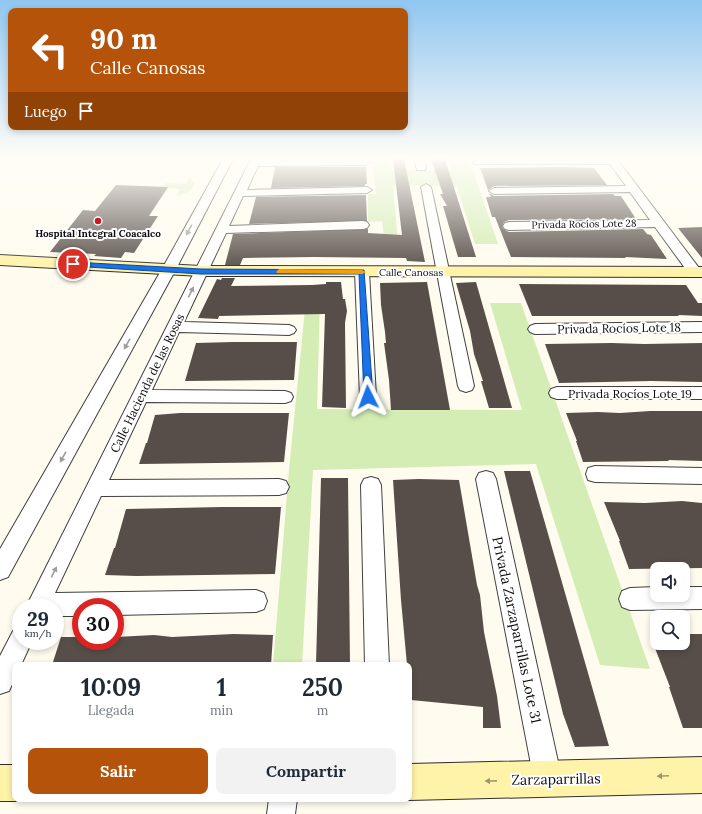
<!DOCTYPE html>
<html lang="es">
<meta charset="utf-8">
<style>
:root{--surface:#fff;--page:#f2f2f3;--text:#1f2937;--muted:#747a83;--accent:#b45309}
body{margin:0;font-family:Lora,serif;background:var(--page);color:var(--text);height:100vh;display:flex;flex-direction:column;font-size:15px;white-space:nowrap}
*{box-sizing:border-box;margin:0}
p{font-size:13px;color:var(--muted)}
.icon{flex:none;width:22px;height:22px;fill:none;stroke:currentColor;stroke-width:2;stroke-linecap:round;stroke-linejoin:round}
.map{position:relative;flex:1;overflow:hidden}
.sheet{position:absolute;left:12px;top:662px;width:400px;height:140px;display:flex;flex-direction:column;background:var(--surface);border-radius:8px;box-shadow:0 2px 6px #0003}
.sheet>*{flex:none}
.top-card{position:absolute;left:8px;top:8px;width:400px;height:122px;border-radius:8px;box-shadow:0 2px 6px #0003;background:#b45309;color:#fff;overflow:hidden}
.fabs{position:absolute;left:650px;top:562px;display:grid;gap:8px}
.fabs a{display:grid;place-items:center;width:40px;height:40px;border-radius:8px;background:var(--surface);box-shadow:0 2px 6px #0003;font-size:20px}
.speed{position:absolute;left:12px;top:598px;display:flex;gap:8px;font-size:20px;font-weight:700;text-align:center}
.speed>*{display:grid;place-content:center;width:52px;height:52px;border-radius:50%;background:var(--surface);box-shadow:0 2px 6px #0003;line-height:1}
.speed small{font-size:10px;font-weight:400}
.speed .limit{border:6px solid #d22;background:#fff;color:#111}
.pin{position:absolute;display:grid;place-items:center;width:34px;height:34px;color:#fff;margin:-17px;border:2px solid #fff;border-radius:50%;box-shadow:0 1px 4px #0007}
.me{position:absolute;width:44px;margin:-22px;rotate:357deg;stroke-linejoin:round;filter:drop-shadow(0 0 3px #0008)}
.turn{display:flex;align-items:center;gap:14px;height:84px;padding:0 16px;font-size:18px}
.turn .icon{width:52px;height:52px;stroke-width:2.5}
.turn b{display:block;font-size:28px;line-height:34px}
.then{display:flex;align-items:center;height:38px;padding:0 16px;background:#0003;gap:8px;font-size:15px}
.eta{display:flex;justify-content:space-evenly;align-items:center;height:68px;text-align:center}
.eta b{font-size:24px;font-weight:800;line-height:28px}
.button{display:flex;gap:8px;margin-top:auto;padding:8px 16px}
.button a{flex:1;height:46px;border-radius:8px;background:var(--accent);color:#fff;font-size:16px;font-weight:800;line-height:46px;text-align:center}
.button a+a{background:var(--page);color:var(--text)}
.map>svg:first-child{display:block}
.green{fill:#d3edb4}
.building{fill:#574e49}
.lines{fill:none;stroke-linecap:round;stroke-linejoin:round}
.street-casing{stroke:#404040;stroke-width:2}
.secondary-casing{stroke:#2f2f2f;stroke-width:2}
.street{fill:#fff;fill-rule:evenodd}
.secondary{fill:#fff3a9;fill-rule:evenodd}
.oneway{fill:#9e9e9e}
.oneway2{fill:#9e976b}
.route{fill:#1a73e8;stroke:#114b97}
.slow{fill:#f59e0b}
.poi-dot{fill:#ca1926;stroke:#fff;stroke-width:1.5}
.labels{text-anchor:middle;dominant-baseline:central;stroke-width:4;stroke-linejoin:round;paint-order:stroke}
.far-street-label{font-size:10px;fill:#0d0d0d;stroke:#fff}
.far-poi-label{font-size:10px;font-weight:bold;fill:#0d0d0d;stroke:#fff}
.street-label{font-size:12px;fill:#0d0d0d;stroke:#fff}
.near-street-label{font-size:14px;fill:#0d0d0d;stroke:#fff}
</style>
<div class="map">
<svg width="702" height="814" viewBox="0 0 702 814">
<rect width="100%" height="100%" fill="#fffbee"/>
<g class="green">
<path d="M371,159H390L392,170L452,171L448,159H469L498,244H475L457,187L393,185L398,243L385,244L382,221L368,222V194H376Z"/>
<path d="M189,179H192L191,181H196L190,191L179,195L177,194L180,189L169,188L153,209L168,187H163L166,183L186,184Z"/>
<path d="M306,299L320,300L317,409L522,410L490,303H521L650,669L600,665L536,464L313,470L302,665H273L289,470Z"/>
</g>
<g class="building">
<path d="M393,159H404L425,262L407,261L406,258L314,257L243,258L240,265H225L233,234L368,229V233L402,235Z"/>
<path d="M433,159H445L476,257H458L443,206H447L440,194H443L432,162Z"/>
<path d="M275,167H366L367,184H365V186L271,188Z"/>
<path d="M560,167L594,168L607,185L494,186L488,190L480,168Z"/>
<path d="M116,185L168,187L149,216H158L134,253L125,252L121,258L94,256L96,254L50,252L83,210L95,211Z"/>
<path d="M489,193L494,196L613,194L615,196H621L636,219L509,220L504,222L502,227L505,230L509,232L643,229L647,234L651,235L667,259L625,257L626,258L511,257L495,217H492L486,197H491Z"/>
<path d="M366,195L367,221L249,224L256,197Z"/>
<path d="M702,227V258L678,228Z"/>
<path d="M222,278H235L231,286L312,285L326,284V282H341L343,299H345L347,311L345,323L346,408L322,407L325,314L219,316L218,319L198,318L217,279L221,280Z"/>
<path d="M427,282L450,410H391L389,380L384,343H386L385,332L381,305L380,283Z"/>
<path d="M476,282L512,408H489L481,381H483L474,354L470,331L456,283Z"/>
<path d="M519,284L686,285L698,303H702V316L678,315L679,316H532Z"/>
<path d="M233,342H297L294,380L185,381L196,343Z"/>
<path d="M612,343L644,344L702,343V382L651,381L559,383L545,344Z"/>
<path d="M650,411H702V461L668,460L669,461L583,462L576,441H577L566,413L598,412L620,413Z"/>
<path d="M180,413H289L284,462L139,464L146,443H147L155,415Z"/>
<path d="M504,471H530L609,746L575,747L563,714Z"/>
<path d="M321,478H348L350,665H316Z"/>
<path d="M419,479L459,480L477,585L480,595L484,632L497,696L501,728H483V707L411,700L409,665H407L401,600L393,480Z"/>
<path d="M682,501L702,503V568L629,569L619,541H620L604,502L645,503Z"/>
<path d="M222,507H281L275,574L136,576L105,575L114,548H115L126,509Z"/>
<path d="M233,634L273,635L271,665H52L61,637H81V641H115L116,637L154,635L172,637Z"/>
<path d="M683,634H702V728H683L669,687H670L653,643H683Z"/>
</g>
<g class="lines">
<defs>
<g id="street">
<path d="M223,159H233L176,269L8,577L0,580V549L162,269Z"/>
<path d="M251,159H365L370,162L365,165L258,166L247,190L367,187L372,190L367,193L243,196L229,226L363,221L367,222L369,225L367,228L363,229L226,233L184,322L289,325L294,327L296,330L294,333L289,335L179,332L152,390L285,391L291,393L293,397L291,401L285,403L146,402L109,480L279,479L286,481L289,487L286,493L279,495L101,496L55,593L256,590L264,593L267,601L264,609L256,612L115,615V607H81V616H55V607H26Z"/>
<path d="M414,159H424L426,168L425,170H417Z"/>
<path d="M478,159H617L702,272L700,275H690L655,227L509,230L505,229L503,226L505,223L509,222L650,220L630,192L494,194L489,191L494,188L626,186L610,164H474L473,162Z"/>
<path d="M426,184L431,187L474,386L472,390L466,392L460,390L458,386L421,187Z"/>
<path d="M362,268L367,269L369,272L376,397L374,401L368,403L362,401L360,397L355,272L357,269Z"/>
<path d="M702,322V332L535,334L530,332L528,329L530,326L535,324Z"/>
<path d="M557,387H702V399H557L551,397L549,393L551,389Z"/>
<path d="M595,466L702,468V484L595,482L588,480L586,474L588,468Z"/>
<path d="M486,471L493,473L496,479L562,780L558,790L548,794L538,790L534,780L476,479L479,473Z"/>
<path d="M371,477L378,479L381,485L389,665H365L361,485L364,479Z"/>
<path d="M657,587V595H683V587H702V609L630,610L622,607L619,599L622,591L630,588Z"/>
<path d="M21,627V641H32L21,665H15V678L9,691L0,694V656L13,631Z"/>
<path d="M269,799H297L295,814H267Z"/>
</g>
<g id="secondary">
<path d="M0,255L201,266L702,267V277L201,276L0,265Z"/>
<path d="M702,757V793L409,800L407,799H409V764Z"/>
<path d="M0,765H15V799H20L15,801H0Z"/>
</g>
</defs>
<use href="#street" class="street-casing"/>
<use href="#secondary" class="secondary-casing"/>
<use href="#street" class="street"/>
<use href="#secondary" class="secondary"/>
</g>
<defs><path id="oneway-solid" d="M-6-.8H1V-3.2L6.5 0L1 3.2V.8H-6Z"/></defs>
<g class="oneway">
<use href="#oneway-solid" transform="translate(189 230) rotate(118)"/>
<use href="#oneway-solid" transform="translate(191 292) rotate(-64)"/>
<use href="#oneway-solid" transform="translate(127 344) rotate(119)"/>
<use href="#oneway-solid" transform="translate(63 457) rotate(119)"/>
<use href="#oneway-solid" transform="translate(54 572) rotate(-64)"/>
</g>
<g class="oneway2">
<use href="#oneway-solid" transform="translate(663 776) rotate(178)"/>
<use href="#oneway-solid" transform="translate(491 781) rotate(179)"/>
</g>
<linearGradient id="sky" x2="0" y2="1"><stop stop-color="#90c6f0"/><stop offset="0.58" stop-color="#fffdf7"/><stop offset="1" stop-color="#fffdf7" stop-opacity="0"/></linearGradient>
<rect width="702" height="273" fill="url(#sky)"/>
<path class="route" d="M73,262L201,269L364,270L373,397L368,400L364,397L359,274H201L71,266V263Z"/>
<path class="slow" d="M279,269L362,270L366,272L362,274L277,273L276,272Z"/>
<circle class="poi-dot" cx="98" cy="221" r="4"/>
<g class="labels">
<g class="far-street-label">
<text transform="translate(584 224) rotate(-1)">Privada Rocíos Lote 28</text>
<text x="411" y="272">Calle Canosas</text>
</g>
<g class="far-poi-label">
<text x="98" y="233">Hospital Integral Coacalco</text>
</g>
<g class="street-label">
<text transform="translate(619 328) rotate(-1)">Privada Rocíos Lote 18</text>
<text transform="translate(147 383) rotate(-64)">Calle Hacienda de las Rosas</text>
<text x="630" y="393">Privada Rocíos Lote 19</text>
</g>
<g class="near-street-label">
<text transform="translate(517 630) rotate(78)">Privada Zarzaparrillas Lote 31</text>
<text transform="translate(556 779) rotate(-1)">Zarzaparrillas</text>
</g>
</g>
</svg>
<div class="fabs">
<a><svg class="icon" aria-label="sound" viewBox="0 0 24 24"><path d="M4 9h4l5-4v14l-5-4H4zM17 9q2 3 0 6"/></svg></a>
<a><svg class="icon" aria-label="search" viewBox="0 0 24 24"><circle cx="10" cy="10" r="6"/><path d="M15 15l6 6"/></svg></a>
</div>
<div class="speed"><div>29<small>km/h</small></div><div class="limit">30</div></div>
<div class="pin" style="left:73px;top:264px;background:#d93025"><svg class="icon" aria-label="arrive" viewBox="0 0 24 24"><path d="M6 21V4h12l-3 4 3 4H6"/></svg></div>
<svg class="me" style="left:368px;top:397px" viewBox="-20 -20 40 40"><path d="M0-17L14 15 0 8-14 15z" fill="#1a73e8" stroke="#fff" stroke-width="4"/></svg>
<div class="top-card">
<div class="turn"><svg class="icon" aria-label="left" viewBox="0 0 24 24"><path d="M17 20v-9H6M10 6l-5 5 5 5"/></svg><div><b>90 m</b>Calle Canosas</div></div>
<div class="then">Luego<svg class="icon" aria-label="arrive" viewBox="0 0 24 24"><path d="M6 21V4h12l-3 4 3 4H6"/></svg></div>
</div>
<section class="sheet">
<div class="eta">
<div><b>10:09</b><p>Llegada</p></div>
<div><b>1</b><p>min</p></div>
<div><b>250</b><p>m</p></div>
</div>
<div class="button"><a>Salir</a><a>Compartir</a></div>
</section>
</div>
